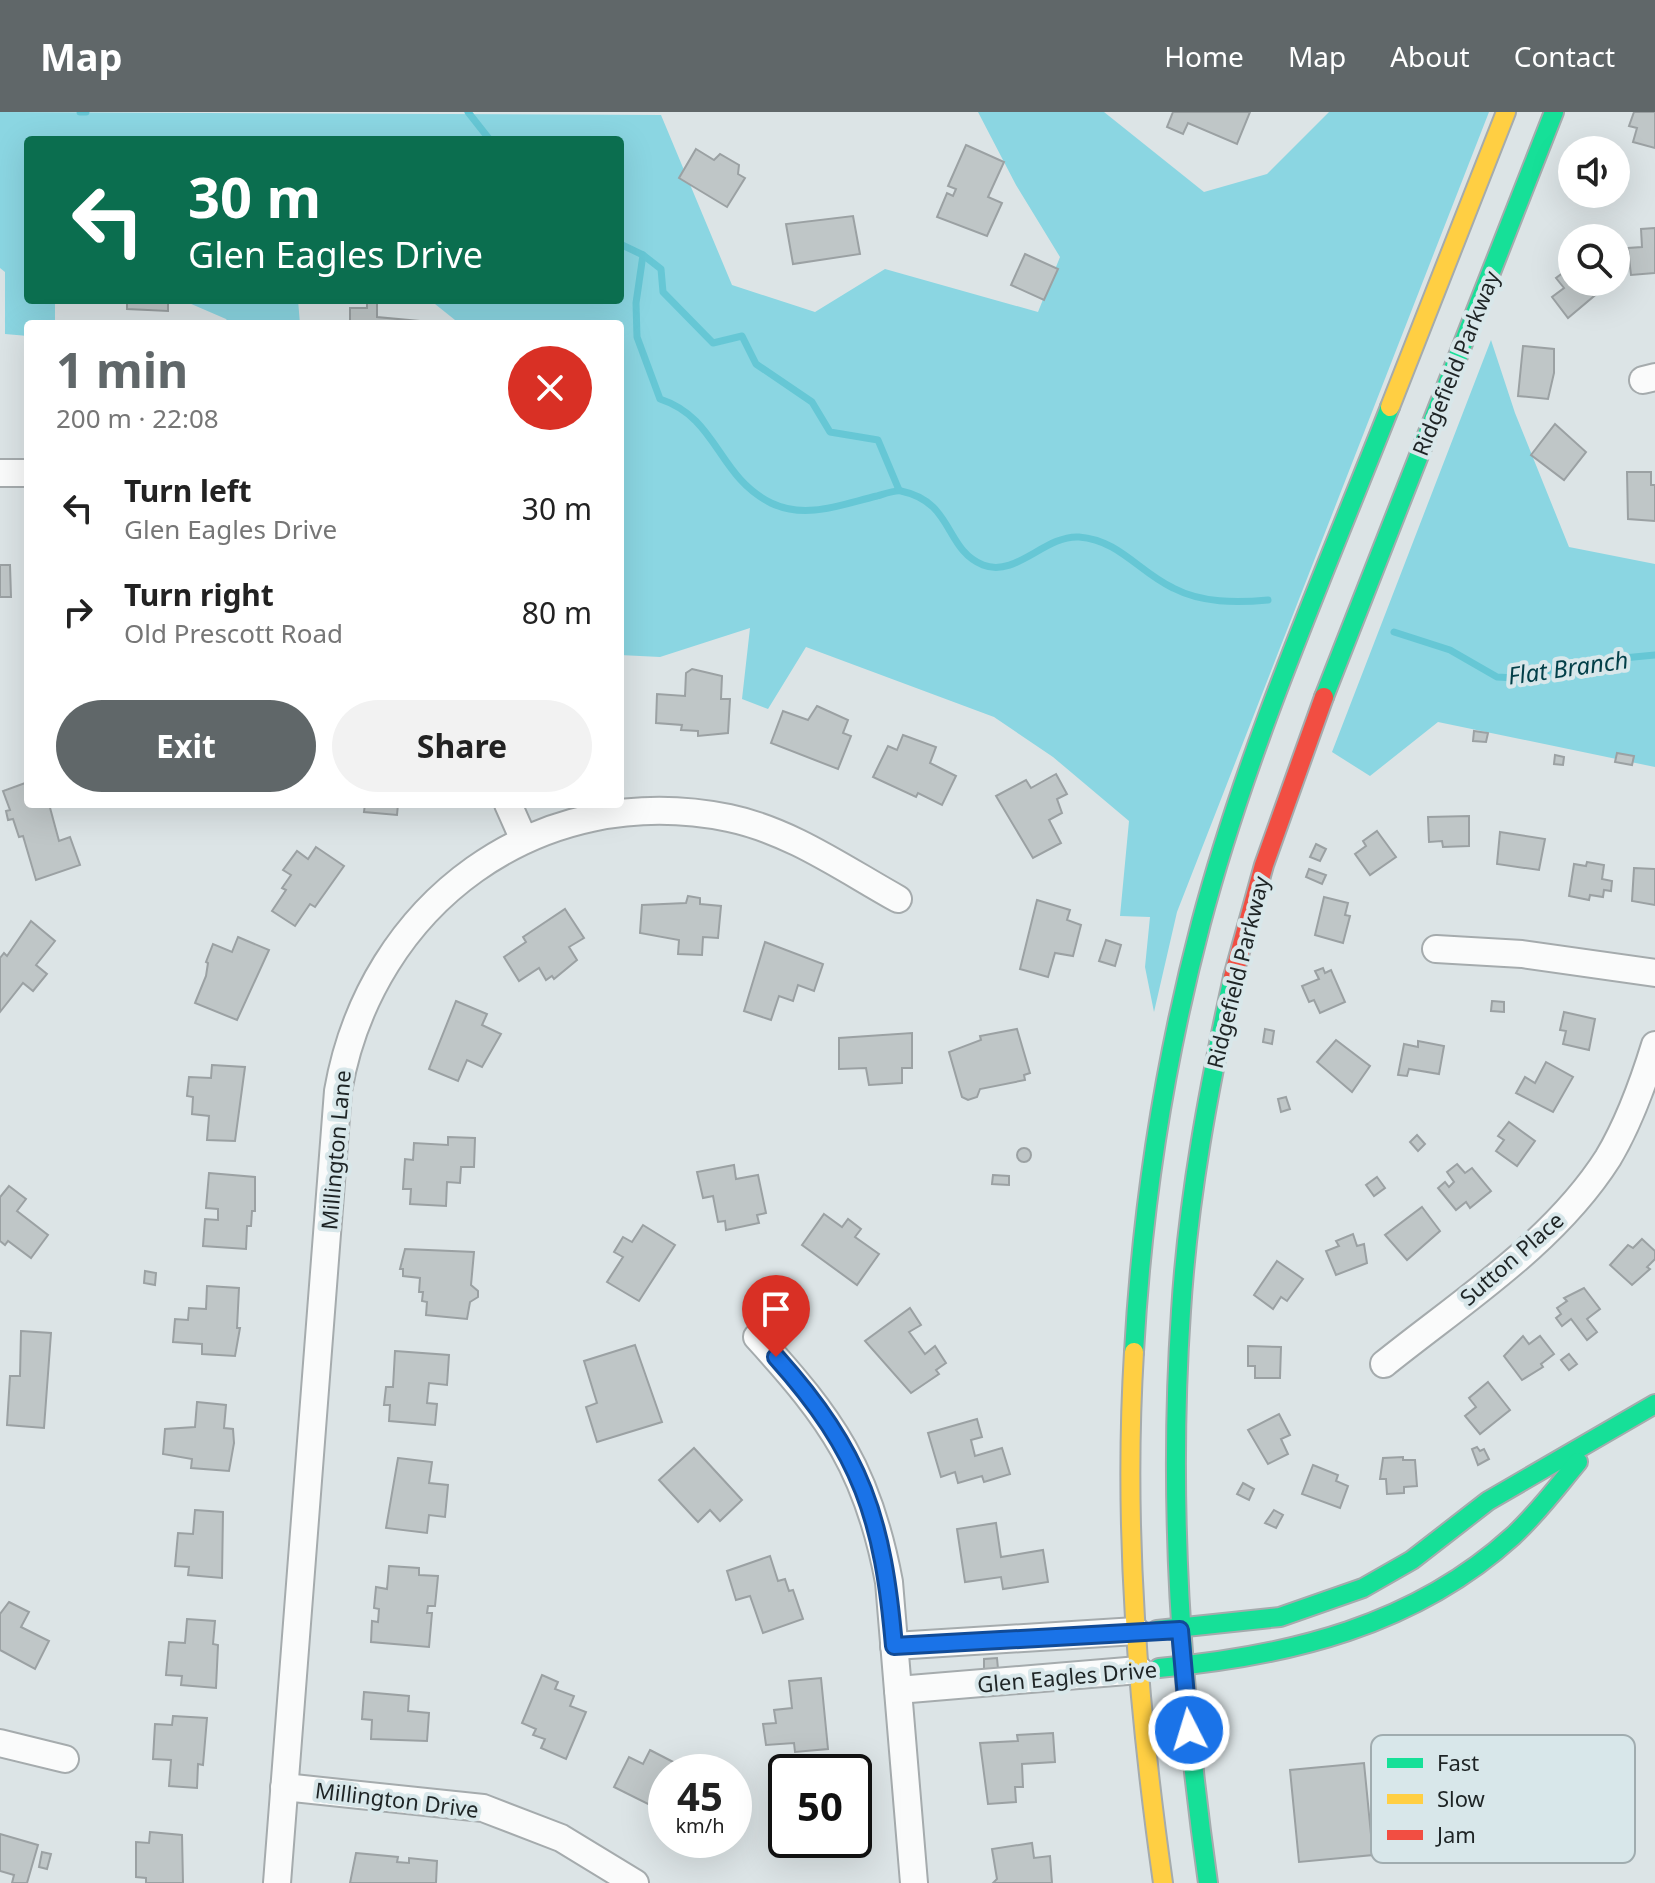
<!DOCTYPE html>
<meta charset="utf-8">
<style>
:root{--surface:#fff;--page:#f2f2f2;--text:#222;--muted:#767676;--accent:#606769}
body{margin:0;font-family:"Noto Sans",sans-serif;background:var(--page);color:var(--text);height:100vh;display:flex;flex-direction:column;font-size:30px;white-space:nowrap}
*{box-sizing:border-box;margin:0}
p{font-size:26px;color:var(--muted)}
.icon{flex:none;width:44px;height:44px;fill:none;stroke:currentColor;stroke-width:2;stroke-linecap:round;stroke-linejoin:round}
.map{position:relative;flex:1;overflow:hidden}
.side{position:absolute;left:24px;top:208px;width:600px;height:488px;display:flex;flex-direction:column;background:var(--surface);border-radius:8px;box-shadow:0 8px 32px #0002}
.side>*{flex:none}
.guide{position:absolute;left:24px;top:24px;width:600px;height:168px;border-radius:8px;box-shadow:0 8px 32px #0002;background:#0b6e4f;color:#fff;overflow:hidden}
.controls{position:absolute;left:1558px;top:24px;display:grid;gap:16px}
.controls a{display:grid;place-items:center;width:72px;height:72px;border-radius:50%;background:var(--surface);box-shadow:0 8px 32px #0002;font-size:40px}
.speed{position:absolute;left:648px;top:1642px;display:flex;gap:16px;font-size:40px;font-weight:700;text-align:center}
.speed>*{display:grid;place-content:center;width:104px;height:104px;border-radius:50%;background:var(--surface);box-shadow:0 8px 32px #0002;line-height:1}
.speed small{font-size:20px;font-weight:400}
.speed .limit{border:4px solid #111;border-radius:12px;background:#fff;color:#111}
.pin{position:absolute;display:grid;place-items:center;width:68px;height:68px;color:#fff;margin:-82px -34px;border-radius:50% 50% 50% 0;rotate:-45deg;box-shadow:0 0 8px #0007}
.pin .icon{rotate:45deg}
.me{position:absolute;width:88px;margin:-44px;rotate:355deg;stroke-linejoin:round;filter:drop-shadow(0 0 6px #0008)}
.turn{display:flex;align-items:center;gap:28px;height:168px;padding:0 32px;font-size:36px}
.turn .icon{width:104px;height:104px;stroke-width:2.5}
.turn b{display:block;font-size:56px;line-height:68px}
.round{display:grid;place-items:center;flex:none;width:84px;height:84px;border-radius:42px;background:var(--page)}
.summary{display:flex;align-items:center;justify-content:space-between;height:136px;padding:0 32px}
h1{font-size:48px;font-weight:700;line-height:60px;color:var(--accent)}
.primary-button{display:flex;gap:16px;margin-top:auto;padding:16px 32px}
.primary-button a{flex:1;height:92px;border-radius:48px;background:var(--accent);color:#fff;font-size:32px;font-weight:700;line-height:92px;text-align:center}
.primary-button a+a{background:var(--page);color:var(--text)}
ul{padding:0;list-style:none}
li{display:flex;align-items:center;gap:24px;height:104px;padding:0 32px}
li div{flex:1}
li b{display:block;font-size:30px}
li em{font-style:normal}
header{display:flex;align-items:center;gap:48px;box-sizing:border-box;height:112px;padding:0 40px;background:var(--accent);color:#fff}
header strong{font-size:38px}
nav{display:flex;gap:44px;margin-inline-start:auto;font-size:28px}
.map>svg:first-child{display:block}
.forest{fill:#8bd6e2}
.lines{fill:none;stroke-linecap:round;stroke-linejoin:round}
.stream{stroke:#66c7d5;stroke-width:7}
.building{fill:#bfc6c7;stroke:#9ba1a3;stroke-width:2}
.street-casing{stroke:#a5abad;stroke-width:30}
.fast-casing{stroke:#a5abad;stroke-width:22}
.slow-casing{stroke:#a5abad;stroke-width:22}
.jam-casing{stroke:#a5abad;stroke-width:22}
.street{stroke:#fafbfb;stroke-width:26}
.fast{stroke:#16e098;stroke-width:18}
.slow{stroke:#ffcf43;stroke-width:18}
.jam{stroke:#f24e42;stroke-width:18}
.route-casing{stroke:#114b97;stroke-width:20}
.route{stroke:#1a73e8;stroke-width:14}
.labels{text-anchor:middle;dominant-baseline:central;stroke-width:8;stroke-linejoin:round;paint-order:stroke}
.street-label{font-size:22px;fill:#1e2425;stroke:#d8e7ea}
.water-label{font-size:24px;font-style:italic;fill:#023f48;stroke:#d8e7ea}
.key{fill:#d8e7ea;stroke:#a0acaf;stroke-width:2}
.key-label{font-size:22px;fill:#1e2425}
</style>
<header>
<strong>Map</strong>
<nav><a>Home</a><a>Map</a><a>About</a><a>Contact</a></nav>
</header>
<div class="map">
<svg width="1655" height="1771" viewBox="0 0 1655 1771">
<rect width="100%" height="100%" fill="#dce4e6"/>
<g class="forest">
<path d="M0,0L661,3L732,173L815,200L885,157L1038,200L1060,145L1016,73L978,0H1104L1204,80L1267,62L1329,0H1489L1177,800L1154,900L1145,855L1150,805L1120,804L1129,709L1053,645L994,605L806,535L768,597L742,587L750,516L660,545L620,543V212H460L430,188H620V28H28V188H55V212H28V224L5,222V160L0,156Z"/>
<path d="M182,188H298L300,212H230L226,207Z"/>
<path d="M1491,228L1515,301L1569,435L1655,452V655L1438,610L1370,664L1332,640Z"/>
</g>
<g class="lines">
<g class="stream">
<path d="M80,0H86"/>
<path d="M468,0L490,28"/>
<path d="M620,132L643,143L636,191L637,225L660,287C718,306 717,364 771,391C806,408 843,392 877,384C884,382 894,378 901,379C954,390 944,437 983,453C1016,466 1045,423 1079,425C1119,428 1139,460 1173,476C1202,491 1236,491 1268,488"/>
<path d="M643,143L661,157L663,180L713,231L742,224L756,252L812,290L830,320L878,328L899,378"/>
<path d="M1394,520L1450,538L1497,565L1515,566L1592,549L1655,543"/>
</g>
</g>
<g class="building">
<path d="M1173,0H1250L1237,32L1188,11L1183,22L1167,15Z"/>
<path d="M1634,0H1655V36L1633,30L1637,16L1629,14Z"/>
<path d="M966,33L1004,50L988,85L1002,91L987,124L937,105L947,81L953,84L956,77L948,74Z"/>
<path d="M696,37L714,48L720,42L739,53L738,62L745,66L727,95L679,66Z"/>
<path d="M853,104L860,142L793,152L786,112Z"/>
<path d="M1655,116V161L1631,163L1628,136L1642,135L1641,117Z"/>
<path d="M1025,142L1058,157L1044,188L1011,173Z"/>
<path d="M1572,154V170H1603L1606,174L1568,206L1552,185L1564,176L1556,166Z"/>
<path d="M127,188H168V199L127,197Z"/>
<path d="M367,188H377V205L419,209V212H350V196H367Z"/>
<path d="M1523,234L1554,237V261L1548,287L1518,284Z"/>
<path d="M1555,312L1586,340L1564,368L1531,343Z"/>
<path d="M1627,360H1651V373H1655V409L1628,407Z"/>
<path d="M0,453H10L11,485H0Z"/>
<path d="M692,557L722,564L721,587H730L728,621L698,624V619L681,618L682,613L656,611L657,582L685,584L686,561Z"/>
<path d="M817,594L848,608L843,621L851,624L838,657L771,631L783,599L808,608Z"/>
<path d="M1474,619L1488,621L1486,630L1473,629Z"/>
<path d="M903,623L936,635L930,651L956,664L942,693L918,681L916,685L873,665L888,634L897,638Z"/>
<path d="M1617,641L1634,644L1632,653L1615,650Z"/>
<path d="M1555,643L1564,645L1563,653L1554,652Z"/>
<path d="M1056,662L1067,682L1057,687L1062,701L1049,708L1061,731L1033,746L996,684L1026,668L1031,676Z"/>
<path d="M28,670V692H49L59,729L70,725L80,753L36,768L23,724L19,725L13,707L8,708L6,699L10,698L3,679Z"/>
<path d="M365,692H398L397,703L364,700Z"/>
<path d="M1469,704V734L1443,735L1442,729L1429,730L1428,705Z"/>
<path d="M1377,719L1396,745L1370,763L1355,742L1366,734L1363,729Z"/>
<path d="M1500,720L1545,727L1539,758L1497,752Z"/>
<path d="M1316,732L1326,737L1320,749L1310,745Z"/>
<path d="M316,735L344,754L315,795L310,792L295,814L272,799L286,778L282,776L291,763L283,758L297,739L308,747Z"/>
<path d="M1587,750L1604,753L1602,767L1612,769L1611,779L1604,778L1603,785L1590,783L1589,788L1569,784L1574,752L1586,754Z"/>
<path d="M1634,756L1655,757V793L1632,789Z"/>
<path d="M1309,757L1326,763L1322,772L1306,765Z"/>
<path d="M688,784L700,786V792L721,794L718,826L703,825L702,843L678,842L679,828L640,821L642,793L686,791Z"/>
<path d="M1324,785L1348,791L1345,803L1350,804L1343,831L1315,823Z"/>
<path d="M1037,788L1070,798L1067,808L1081,813L1073,844L1055,841L1048,865L1020,857Z"/>
<path d="M565,797L584,826L569,835L577,848L554,867L552,864L546,868L539,856L519,869L504,845L526,830L523,825Z"/>
<path d="M31,809L55,829L36,853L47,862L33,879L23,871L0,900V846L4,841L7,844Z"/>
<path d="M238,825L269,838L237,908L195,891L206,864L208,851L206,850L213,832L232,840Z"/>
<path d="M1106,828L1121,833L1115,854L1099,849Z"/>
<path d="M765,830L823,852L814,879L798,873L793,889L779,884L771,908L744,899Z"/>
<path d="M1323,856L1325,861L1331,858L1345,890L1320,901L1314,888L1309,890L1302,874L1319,867L1315,859Z"/>
<path d="M456,889L487,902L482,913L501,922L482,955L467,948L458,969L429,957Z"/>
<path d="M1492,889L1504,890V900L1491,899Z"/>
<path d="M1564,900L1595,907L1589,938L1563,932L1566,919L1560,918Z"/>
<path d="M1017,917L1030,961L1024,963L1025,968L980,977L977,985L968,988L962,985L949,940L981,928L980,924Z"/>
<path d="M1265,917L1274,919L1272,932L1263,930Z"/>
<path d="M912,921V956H902V971L869,973L866,956L839,957V926Z"/>
<path d="M1336,928L1370,954L1352,980L1317,950Z"/>
<path d="M1418,929L1444,934L1439,962L1409,957L1407,964L1398,963L1404,932L1418,935Z"/>
<path d="M1546,950L1573,965L1553,1000L1516,981L1525,965L1535,971Z"/>
<path d="M212,953L245,955L235,1029L207,1028L209,1004L192,1002L193,985L187,984L189,965L211,966Z"/>
<path d="M1286,985L1290,997L1281,1000L1278,987Z"/>
<path d="M1509,1010L1535,1029L1517,1054L1496,1039L1504,1028L1498,1024Z"/>
<path d="M1417,1023L1425,1032L1418,1039L1410,1030Z"/>
<path d="M448,1025L475,1026L474,1055H461L460,1071L447,1070L446,1094L410,1092L411,1077H403L405,1047L413,1048L414,1031L448,1033Z"/>
<circle cx="1024" cy="1043" r="7"/>
<path d="M1457,1052L1465,1061L1472,1056L1491,1079L1470,1096L1466,1090L1456,1098L1438,1076L1445,1070L1449,1075L1454,1070L1447,1060Z"/>
<path d="M734,1053L736,1067L758,1063L766,1101L757,1103L759,1111L726,1118L725,1109L718,1110L713,1084L703,1086L697,1060Z"/>
<path d="M209,1061L255,1065V1099H252L251,1114H247L246,1137L203,1134L205,1107L218,1108V1097L206,1096Z"/>
<path d="M993,1063L1009,1064V1073L992,1072Z"/>
<path d="M1377,1065L1385,1076L1374,1084L1366,1073Z"/>
<path d="M9,1074L26,1087L17,1099L48,1123L31,1146L8,1129L5,1133L0,1129V1085Z"/>
<path d="M1422,1095L1440,1119L1407,1148L1385,1123Z"/>
<path d="M824,1102L842,1115L848,1107L861,1117L855,1125L879,1142L857,1173L802,1133Z"/>
<path d="M643,1113L675,1133L639,1189L607,1170L623,1145L614,1140L623,1125L632,1130Z"/>
<path d="M1353,1122L1357,1134L1364,1132L1367,1151L1336,1163L1326,1139L1339,1134L1336,1129Z"/>
<path d="M1642,1127L1655,1139V1147L1647,1155L1650,1157L1632,1173L1610,1153L1628,1133L1633,1136Z"/>
<path d="M405,1137L474,1140L471,1173L478,1179V1185L470,1190L467,1207L426,1203L427,1190L422,1189L423,1180H419L420,1166L403,1164V1157H400Z"/>
<path d="M1277,1149L1303,1167L1287,1189L1281,1185L1273,1197L1254,1183Z"/>
<path d="M145,1159L156,1161L155,1173L144,1171Z"/>
<path d="M207,1174L239,1176L237,1216H240L235,1244L202,1242V1232L173,1230L175,1207L188,1208L189,1196L206,1197Z"/>
<path d="M1584,1176L1600,1197L1587,1207L1597,1220L1587,1228L1571,1207L1562,1214L1556,1206L1561,1202L1557,1196L1567,1189L1564,1186Z"/>
<path d="M910,1196L921,1213L909,1220L925,1242L935,1234L946,1251L936,1258L939,1262L911,1281L865,1229Z"/>
<path d="M21,1219L51,1221L44,1316L7,1313L10,1264H20Z"/>
<path d="M1523,1224L1529,1232L1540,1224L1554,1242L1541,1252L1543,1255L1522,1268L1504,1244Z"/>
<path d="M635,1233L662,1310L597,1330L586,1295L597,1291L584,1249Z"/>
<path d="M1248,1234L1281,1235L1280,1266H1255V1254H1248Z"/>
<path d="M395,1239L449,1243L447,1273L429,1271L427,1291L437,1292L435,1313L389,1309L390,1293H384L386,1275H393Z"/>
<path d="M1569,1242L1577,1252L1569,1258L1561,1248Z"/>
<path d="M1488,1270L1510,1298L1480,1322L1465,1304L1476,1295L1469,1286Z"/>
<path d="M197,1290L226,1293L224,1316L233,1317L234,1331L229,1359L191,1356L192,1347L163,1342L165,1317L195,1315Z"/>
<path d="M1279,1302L1290,1323L1281,1327L1288,1342L1268,1352L1248,1318Z"/>
<path d="M977,1307L982,1325L971,1328L975,1344L1002,1336L1010,1362L984,1370L982,1364L958,1371L955,1360L941,1365L928,1321Z"/>
<path d="M1477,1335L1480,1339L1484,1337L1489,1347L1478,1353L1472,1337Z"/>
<path d="M694,1336L742,1388L720,1409L710,1398L698,1410L659,1368Z"/>
<path d="M1403,1345V1348H1415L1417,1374L1404,1375V1381L1387,1382L1386,1367H1380L1383,1346Z"/>
<path d="M398,1346L432,1350L429,1371L448,1373L445,1405L429,1403L427,1421L386,1416Z"/>
<path d="M1313,1353L1338,1363L1336,1369L1348,1374L1340,1396L1302,1382Z"/>
<path d="M1243,1371L1254,1377L1249,1388L1237,1382Z"/>
<path d="M195,1398L223,1400L222,1466L188,1463L189,1455L175,1454L178,1421L193,1422Z"/>
<path d="M1274,1398L1283,1403L1276,1416L1265,1411Z"/>
<path d="M996,1411L1001,1445L1043,1438L1048,1470L1003,1477L1001,1465L965,1470L957,1417Z"/>
<path d="M770,1444L778,1469L785,1467L789,1479L793,1478L803,1507L763,1521L750,1484L736,1488L727,1459Z"/>
<path d="M389,1454L419,1456V1463L438,1464L435,1494H428L427,1501H432L429,1535L371,1530L372,1509L378,1510L379,1497L374,1496L376,1475L387,1477Z"/>
<path d="M9,1490L29,1500L21,1515L49,1529L35,1557L0,1538V1502Z"/>
<path d="M187,1507L215,1509L213,1532L218,1533L216,1576L181,1573L182,1564L166,1563L169,1530L185,1531Z"/>
<path d="M997,1546L998,1557L984,1558V1547Z"/>
<path d="M542,1563L558,1570L555,1577L574,1584L570,1594L586,1600L566,1647L541,1636L545,1627L533,1623L536,1617L522,1611Z"/>
<path d="M821,1566L828,1637L795,1640L794,1631L766,1633L763,1612L776,1611L774,1598L792,1596L789,1569Z"/>
<path d="M364,1580L409,1584L408,1599L429,1601L427,1629L371,1627L372,1608L362,1607Z"/>
<path d="M173,1604L207,1606L203,1653L198,1652L197,1676L169,1674L171,1648L153,1647L155,1612L172,1613Z"/>
<path d="M1053,1621L1055,1650L1022,1652L1023,1675H1015L1016,1690L988,1692L980,1631L1018,1629L1017,1623Z"/>
<path d="M650,1638L681,1654L677,1660H666V1696L662,1694L660,1698L614,1675L629,1645L643,1652Z"/>
<path d="M1364,1651L1373,1743L1299,1750L1290,1658Z"/>
<path d="M786,1706V1728L832,1730L806,1731V1741L778,1742L776,1707Z"/>
<path d="M150,1720L182,1723L183,1771H146V1766L136,1765V1730L149,1731Z"/>
<path d="M0,1722L38,1733L27,1771H12L14,1763L0,1759Z"/>
<path d="M1032,1731L1034,1746L1050,1744L1052,1771H993L997,1767L992,1737Z"/>
<path d="M42,1740L51,1742L47,1757L39,1755Z"/>
<path d="M356,1741L398,1745L397,1750L409,1751V1746L437,1749L436,1771H350Z"/>
</g>
<g class="lines">
<defs>
<g id="street">
<path d="M1643,268L1655,265"/>
<path d="M0,361H28"/>
<path d="M508,692L524,728"/>
<path d="M1436,837L1522,842L1655,861"/>
<path d="M757,1225C832,1307 868,1358 889,1470L914,1771"/>
<path d="M1384,1252C1461,1190 1554,1131 1608,1046C1629,1011 1643,972 1655,933"/>
<path d="M894,1534L1136,1519"/>
<path d="M898,1578L1139,1558"/>
<path d="M0,1631L65,1647"/>
<path d="M284,1675L483,1696L561,1726L635,1771"/>
<path d="M277,1771L338,979C371,791 539,667 729,706C791,719 844,757 898,787"/>
</g>
<g id="fast">
<path d="M1324,585L1554,0"/>
<path d="M1134,1240C1142,1095 1164,952 1201,811C1248,634 1323,465 1390,295"/>
<path d="M1157,1518L1280,1505L1363,1476L1412,1448L1488,1389L1655,1292"/>
<path d="M1159,1556C1289,1544 1414,1514 1513,1424C1537,1402 1557,1375 1578,1350"/>
<path d="M1208,1771C1181,1580 1168,1391 1181,1199C1188,1086 1209,975 1233,865"/>
</g>
<g id="slow">
<path d="M1390,295L1506,0"/>
<path d="M1134,1240C1123,1418 1138,1595 1163,1771"/>
</g>
<path id="jam" d="M1233,865L1264,753L1324,585"/>
</defs>
<use href="#street" class="street-casing"/>
<use href="#fast" class="fast-casing"/>
<use href="#slow" class="slow-casing"/>
<use href="#jam" class="jam-casing"/>
<use href="#street" class="street"/>
<use href="#fast" class="fast"/>
<use href="#slow" class="slow"/>
<use href="#jam" class="jam"/>
</g>
<g class="lines">
<defs>
<path id="route" d="M776,1245C862,1341 883,1407 894,1534L1180,1518L1189,1618"/>
</defs>
<use href="#route" class="route-casing"/>
<use href="#route" class="route"/>
</g>
<g class="labels">
<g class="street-label">
<text transform="translate(1455 251) rotate(-68)">Ridgefield Parkway</text>
<text transform="translate(1237 860) rotate(-76)">Ridgefield Parkway</text>
<text transform="translate(335 1038) rotate(-85)">Millington Lane</text>
<text transform="translate(1511 1146) rotate(-41)">Sutton Place</text>
<text transform="translate(1067 1564) rotate(-5)">Glen Eagles Drive</text>
<text transform="translate(397 1687) rotate(7)">Millington Drive</text>
</g>
<g class="water-label">
<text transform="translate(1568 555) rotate(-8)">Flat Branch</text>
</g>
</g>
<rect x="1371" y="1623" width="264" height="128" rx="12" class="key"/>
<rect x="1387" y="1646" width="36" height="10" fill="#16e098"/>
<rect x="1387" y="1682" width="36" height="10" fill="#ffcf43"/>
<rect x="1387" y="1718" width="36" height="10" fill="#f24e42"/>
<g class="key-label">
<text x="1437" y="1659">Fast</text>
<text x="1437" y="1695">Slow</text>
<text x="1437" y="1731">Jam</text>
</g>
</svg>
<div class="controls">
<a><svg class="icon" aria-label="sound" viewBox="0 0 24 24"><path d="M4 9h4l5-4v14l-5-4H4zM17 9q2 3 0 6"/></svg></a>
<a><svg class="icon" aria-label="search" viewBox="0 0 24 24"><circle cx="10" cy="10" r="6"/><path d="M15 15l6 6"/></svg></a>
</div>
<div class="speed"><div>45<small>km/h</small></div><div class="limit">50</div></div>
<div class="pin" style="left:776px;top:1245px;background:#d93025"><svg class="icon" aria-label="arrive" viewBox="0 0 24 24"><path d="M6 21V4h12l-3 4 3 4H6"/></svg></div>
<svg class="me" style="left:1189px;top:1618px" viewBox="-20 -20 40 40"><circle r="17" fill="#1a73e8" stroke="#fff" stroke-width="3"/><path d="M0-11L8 9 0 5-8 9z" fill="#fff"/></svg>
<div class="guide">
<div class="turn"><svg class="icon" aria-label="left" viewBox="0 0 24 24"><path d="M17 20v-9H6M10 6l-5 5 5 5"/></svg><div><b>30 m</b>Glen Eagles Drive</div></div>
</div>
<section class="side">
<div class="summary"><div><h1>1 min</h1><p>200 m · 22:08</p></div><a class="round" style="background:#d93025;color:#fff"><svg class="icon" aria-label="close" viewBox="0 0 24 24"><path d="M6 6l12 12M18 6L6 18"/></svg></a></div>
<ul>
<li><svg class="icon" aria-label="left" viewBox="0 0 24 24"><path d="M17 20v-9H6M10 6l-5 5 5 5"/></svg><div><b>Turn left</b><p>Glen Eagles Drive</p></div><em>30 m</em></li>
<li><svg class="icon" aria-label="right" viewBox="0 0 24 24"><path d="M7 20v-9h11M14 6l5 5-5 5"/></svg><div><b>Turn right</b><p>Old Prescott Road</p></div><em>80 m</em></li>
</ul>
<div class="primary-button"><a>Exit</a><a>Share</a></div>
</section>
</div>
